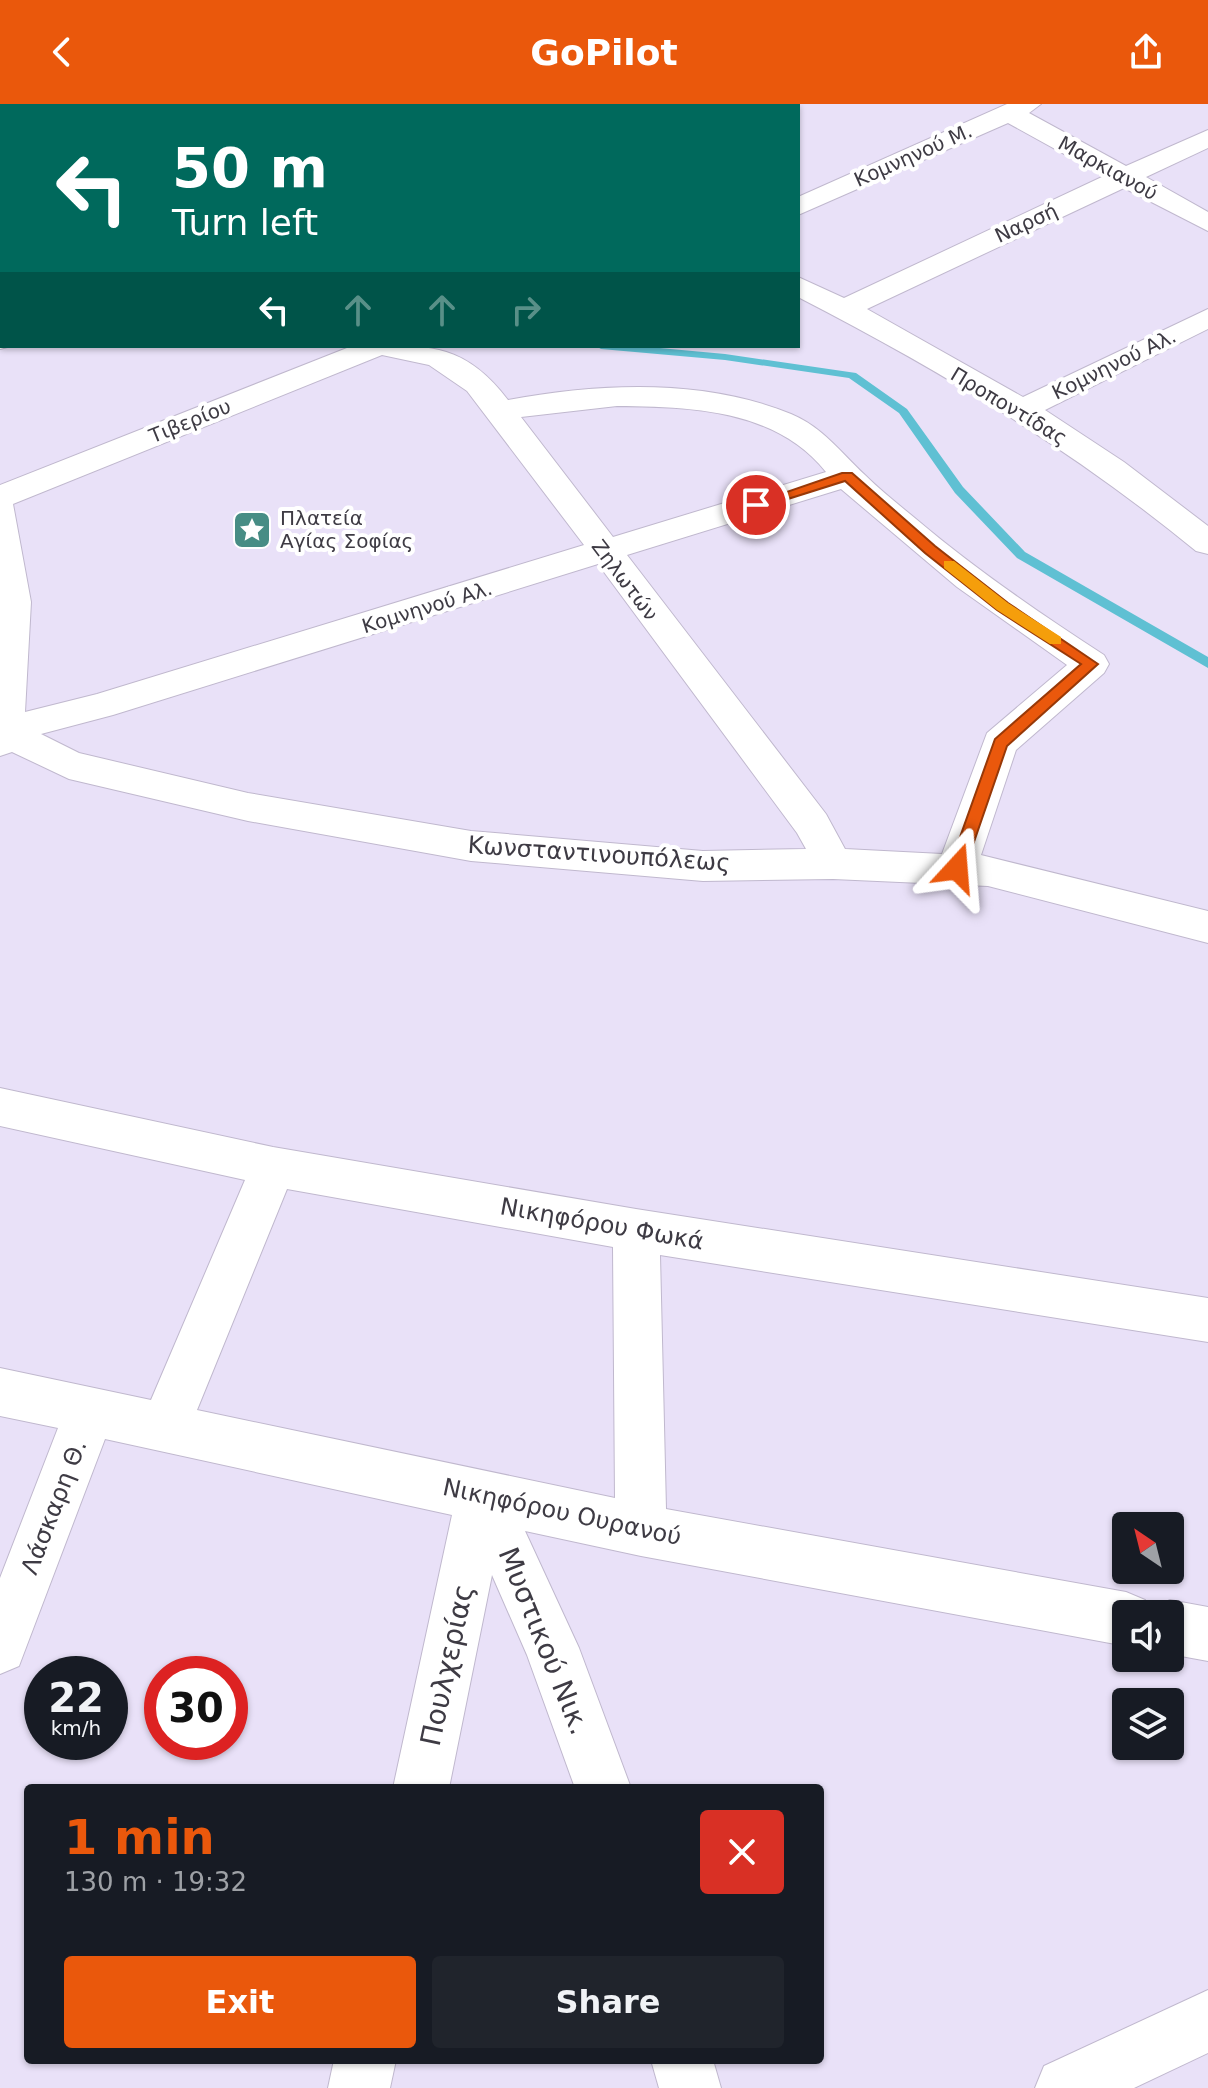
<!DOCTYPE html>
<meta charset="utf-8">
<style>
:root{--surface:#171b24;--page:#20242c;--text:#f1f3f6;--muted:#9ea1a6;--accent:#ea580c}
body{margin:0;font-family:"DejaVu Sans",sans-serif;background:var(--page);color:var(--text);height:100vh;display:flex;flex-direction:column;font-size:30px;white-space:nowrap}
*{box-sizing:border-box;margin:0}
p{font-size:26px;color:var(--muted)}
.icon{flex:none;width:44px;height:44px;fill:none;stroke:currentColor;stroke-width:2;stroke-linecap:round;stroke-linejoin:round}
.map{position:relative;flex:1;overflow:hidden}
.sheet{position:absolute;left:24px;top:1680px;width:800px;height:280px;display:flex;flex-direction:column;background:var(--surface);border-radius:8px;box-shadow:0 2px 6px #0004}
.sheet>*{flex:none}
.guide{position:absolute;left:0px;top:0px;width:800px;height:244px;box-shadow:0 2px 6px #0004;background:#00695c;color:#fff;overflow:hidden}
.needle{width:52px;rotate:325deg}
.fabs{position:absolute;left:1112px;top:1408px;display:grid;gap:16px}
.fabs a{display:grid;place-items:center;width:72px;height:72px;border-radius:8px;background:var(--surface);box-shadow:0 2px 6px #0004;font-size:40px}
.speed{position:absolute;left:24px;top:1552px;display:flex;gap:16px;font-size:40px;font-weight:700;text-align:center}
.speed>*{display:grid;place-content:center;width:104px;height:104px;border-radius:50%;background:var(--surface);box-shadow:0 2px 6px #0004;line-height:1}
.speed small{font-size:20px;font-weight:400}
.speed .limit{border:12px solid #d22;background:#fff;color:#111}
.pin{position:absolute;display:grid;place-items:center;width:68px;height:68px;color:#fff;margin:-34px;border:4px solid #fff;border-radius:50%;box-shadow:0 2px 8px #0007}
.me{position:absolute;width:88px;margin:-44px;rotate:19deg;stroke-linejoin:round;filter:drop-shadow(0 0 6px #0008)}
.turn{display:flex;align-items:center;gap:28px;height:168px;padding:0 40px;font-size:36px}
.turn .icon{width:104px;height:104px;stroke-width:2.5}
.turn b{display:block;font-size:56px;line-height:68px}
.lanes{display:flex;align-items:center;height:76px;padding:0 40px;background:#0003;justify-content:center;gap:40px;direction:ltr}
.lanes .off{opacity:.35}
.round{display:grid;place-items:center;flex:none;width:84px;height:84px;border-radius:8px;background:var(--page)}
.head{display:flex;align-items:center;justify-content:space-between;height:136px;padding:0 40px}
h1{font-size:48px;font-weight:600;line-height:60px;color:var(--accent)}
.primary-button{display:flex;gap:16px;margin-top:auto;padding:16px 40px}
.primary-button a{flex:1;height:92px;border-radius:8px;background:var(--accent);color:#fff;font-size:32px;font-weight:600;line-height:92px;text-align:center}
.primary-button a+a{background:var(--page);color:var(--text)}
header{display:flex;justify-content:space-between;align-items:center;height:104px;padding:0 40px;background:var(--accent);color:#fff;font-size:36px;font-weight:600}
.map>svg:first-child{display:block}
.lines{fill:none;stroke-linecap:round;stroke-linejoin:round}
.stream{fill:#5fc0d3;fill-rule:evenodd}
.minor-casing{stroke:#c0b8ce;stroke-width:2}
.tertiary-casing{stroke:#c0b8ce;stroke-width:2}
.minor{fill:#fff;fill-rule:evenodd}
.tertiary{fill:#fff;fill-rule:evenodd}
.route{fill:#ea580c;stroke:#983908;stroke-width:2}
.slow{fill:#f59e0b}
.labels{text-anchor:middle;dominant-baseline:central;stroke-width:8;stroke-linejoin:round;paint-order:stroke}
.far-street-label{font-size:20px;fill:#3e3b44;stroke:#fff}
.far-poi-label{font-size:20px;fill:#3e3b44;stroke:#fff;text-anchor:start}
.street-label{font-size:24px;fill:#3e3b44;stroke:#fff}
.near-street-label{font-size:28px;fill:#3e3b44;stroke:#fff}
</style>
<header><svg class="icon" aria-label="back" viewBox="0 0 24 24"><path d="M15 5l-7 7 7 7"/></svg>GoPilot<svg class="icon" aria-label="share" viewBox="0 0 24 24"><path d="M12 15V3M7 8l5-5 5 5M5 13v7h14v-7"/></svg></header>
<div class="map">
<svg width="1208" height="1984" viewBox="0 0 1208 1984">
<rect width="100%" height="100%" fill="#e9e1f8"/>
<g class="lines">
<g class="stream">
<rect x="273" y="0" width="10" height="2"/>
<path d="M596,242H638L725,250L856,269L907,305L963,383L1025,448L1208,553V564L1017,454L955,389L899,309L849,274L725,256L601,245Z"/>
</g>
<defs>
<g id="minor">
<path d="M516,0H543L545,2H518Z"/>
<path d="M1007,0H1041L1029,9L1126,62L1208,26V44L1146,73L1208,108V127L1124,84L867,205L1023,293L1208,205V225L1045,306L1124,358L1208,422V450L1196,447C1073,346 940,266 798,193V173L844,194L1104,72L1008,19L798,111V93Z"/>
<path d="M352,242C422,242 461,234 508,296C600,279 703,274 791,310C824,324 840,348 865,371C881,387 899,401 916,415C975,465 1039,509 1104,551L1109,560L1104,569L1016,646L981,751L1208,807V839L988,782L833,775L703,777L471,757L248,717L69,675L12,648L0,652V381ZM382,251L429,261L467,287L584,441L97,590L25,608L31,498L13,400ZM617,302C691,303 776,305 826,368L613,433L521,313ZM841,385L957,483L1067,561L987,629L942,750L845,745L826,710L627,451ZM598,460L797,729L806,745L703,747L471,727L248,689L79,649L41,630L113,611Z"/>
<path d="M0,984L273,1043L636,1105L1208,1194V1238L660,1151L666,1405L1126,1488L1145,1496L1150,1507L1170,1496L1208,1503V1557L1170,1550V1510H1126V1542L641,1452L525,1427L579,1544L631,1684H575L527,1551L492,1471L449,1684H393L452,1411L105,1335L19,1562L0,1570V1474L58,1324L0,1312V1264L151,1296L245,1076L0,1022ZM287,1085L613,1143L615,1394L197,1306Z"/>
<path d="M1208,1886V1949L1134,1984H1035L1044,1962Z"/>
<path d="M334,1956H396L390,1984H328Z"/>
<path d="M651,1956H713L721,1984H659Z"/>
</g>
<path id="tertiary" d="M0,226L2,242H11L0,245Z"/>
</defs>
<use href="#minor" class="minor-casing"/>
<use href="#tertiary" class="tertiary-casing"/>
<use href="#minor" class="minor"/>
<use href="#tertiary" class="tertiary"/>
</g>
<path class="route" d="M842,369H852L935,442L1008,499L1098,560L1007,642L965,764L957,770L949,764L995,635L1081,560L997,506L925,449L845,377L756,405L749,401Z"/>
<path class="slow" d="M944,457H954L1008,499L1061,533V540H1050L997,506L944,464Z"/>
<defs>
<symbol id="sight-square" viewBox="-11 -11 22 22"><rect x="-9" y="-9" width="18" height="18" rx="4" fill="#478d85" stroke="#fff"/><path d="M0-6L1.8-2.2L6-1.7L2.9 1.2L3.7 5.4L0 3.3L-3.7 5.4L-2.9 1.2L-6-1.7L-1.8-2.2Z" fill="#fff"/></symbol>
</defs>
<g fill-rule="evenodd">
<use href="#sight-square" x="230" y="404" width="44" height="44"/>
</g>
<g class="labels">
<g class="far-street-label">
<text transform="translate(913 51) rotate(-24)">Κομνηνού Μ.</text>
<text transform="translate(1108 64) rotate(29)">Μαρκιανού</text>
<text transform="translate(1026 119) rotate(-25)">Ναρσή</text>
<text transform="translate(1114 260) rotate(-26)">Κομνηνού Αλ.</text>
<text transform="translate(1009 302) rotate(31)">Προποντίδας</text>
<text transform="translate(190 317) rotate(-22)">Τιβερίου</text>
<text transform="translate(625 476) rotate(53)">Ζηλωτών</text>
<text transform="translate(427 503) rotate(-17)">Κομνηνού Αλ.</text>
</g>
<g class="far-poi-label">
<text x="280" y="414">Πλατεία<tspan x="280" dy="23">Αγίας Σοφίας</tspan></text>
</g>
<g class="street-label">
<text transform="translate(599 750) rotate(4)">Κωνσταντινουπόλεως</text>
<text transform="translate(602 1120) rotate(10)">Νικηφόρου Φωκά</text>
<text transform="translate(54 1403) rotate(-69)">Λάσκαρη Θ.</text>
<text transform="translate(562 1408) rotate(12)">Νικηφόρου Ουρανού</text>
</g>
<g class="near-street-label">
<text transform="translate(544 1537) rotate(68)">Μυστικού Νικ.</text>
<text transform="translate(447 1561) rotate(-78)">Πουλχερίας</text>
</g>
</g>
</svg>
<div class="fabs">
<a><svg class="needle" viewBox="-14 -14 28 28"><path d="M0-13l5 13h-10z" fill="#e53935"/><path d="M0 13l5-13h-10z" fill="#9ea1a6"/></svg></a>
<a><svg class="icon" aria-label="sound" viewBox="0 0 24 24"><path d="M4 9h4l5-4v14l-5-4H4zM17 9q2 3 0 6"/></svg></a>
<a><svg class="icon" aria-label="layers" viewBox="0 0 24 24"><path d="M12 4l9 5-9 5-9-5zM3 14l9 5 9-5"/></svg></a>
</div>
<div class="speed"><div>22<small>km/h</small></div><div class="limit">30</div></div>
<div class="pin" style="left:756px;top:401px;background:#d93025"><svg class="icon" aria-label="arrive" viewBox="0 0 24 24"><path d="M6 21V4h12l-3 4 3 4H6"/></svg></div>
<svg class="me" style="left:957px;top:764px" viewBox="-20 -20 40 40"><path d="M0-17L14 15 0 8-14 15z" fill="#ea580c" stroke="#fff" stroke-width="4"/></svg>
<div class="guide">
<div class="turn"><svg class="icon" aria-label="left" viewBox="0 0 24 24"><path d="M17 20v-9H6M10 6l-5 5 5 5"/></svg><div><b>50 m</b>Turn left</div></div>
<div class="lanes"><svg class="icon" aria-label="left" viewBox="0 0 24 24"><path d="M17 20v-9H6M10 6l-5 5 5 5"/></svg><svg class="icon off" aria-label="ahead" viewBox="0 0 24 24"><path d="M12 20V5M6 11l6-6 6 6"/></svg><svg class="icon off" aria-label="ahead" viewBox="0 0 24 24"><path d="M12 20V5M6 11l6-6 6 6"/></svg><svg class="icon off" aria-label="right" viewBox="0 0 24 24"><path d="M7 20v-9h11M14 6l5 5-5 5"/></svg></div>
</div>
<section class="sheet">
<div class="head"><div><h1>1 min</h1><p>130 m · 19:32</p></div><a class="round" style="background:#d93025;color:#fff"><svg class="icon" aria-label="close" viewBox="0 0 24 24"><path d="M6 6l12 12M18 6L6 18"/></svg></a></div>
<div class="primary-button"><a>Exit</a><a>Share</a></div>
</section>
</div>
